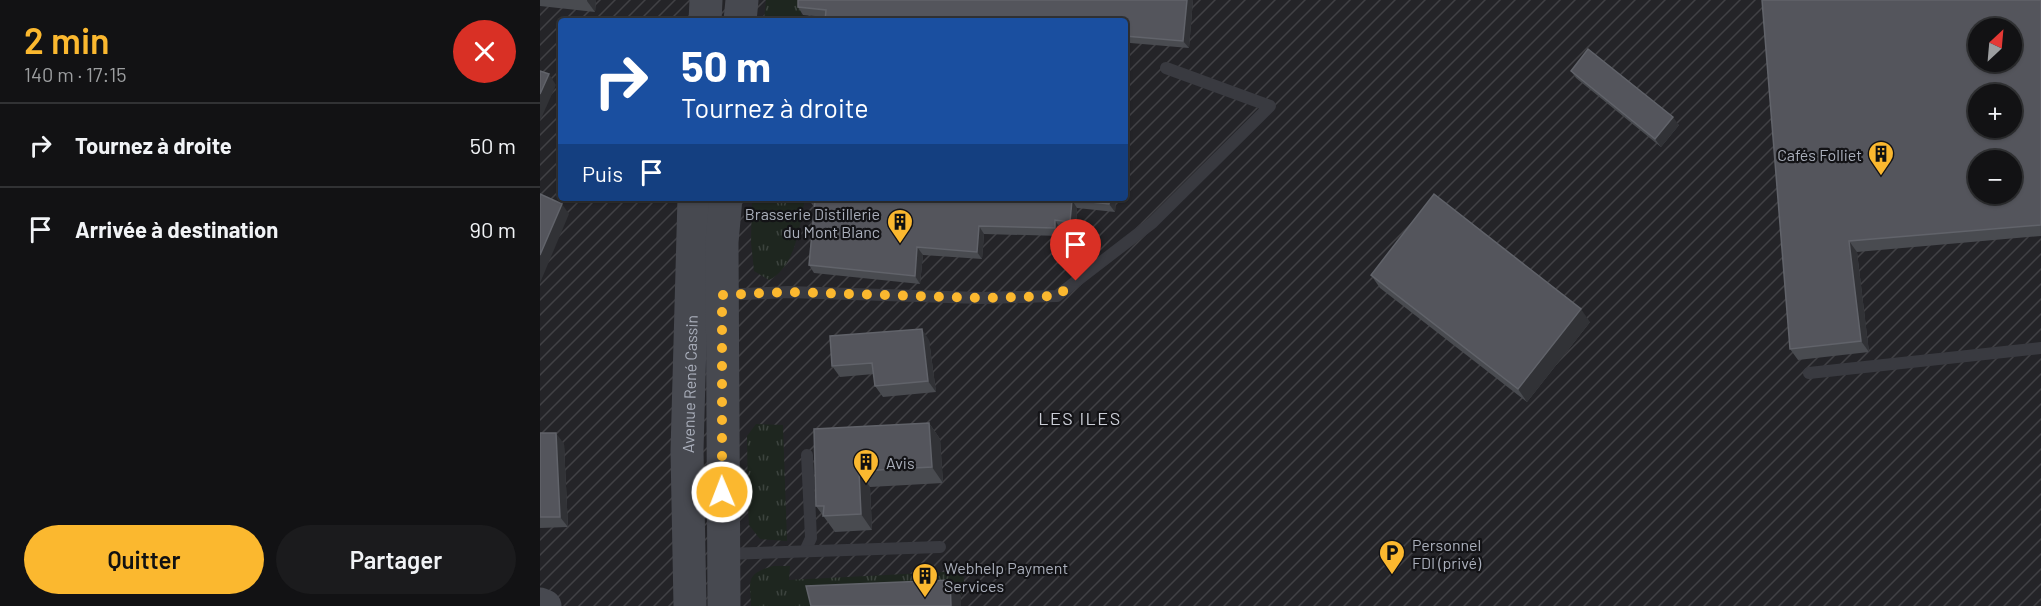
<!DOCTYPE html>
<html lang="fr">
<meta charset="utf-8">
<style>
:root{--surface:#121214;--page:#1b1b1d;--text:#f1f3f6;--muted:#9c9ea0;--line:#313234;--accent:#fbb82f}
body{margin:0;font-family:Barlow,sans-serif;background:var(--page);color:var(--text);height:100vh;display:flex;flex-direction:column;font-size:22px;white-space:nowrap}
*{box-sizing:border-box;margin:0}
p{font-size:20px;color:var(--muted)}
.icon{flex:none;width:33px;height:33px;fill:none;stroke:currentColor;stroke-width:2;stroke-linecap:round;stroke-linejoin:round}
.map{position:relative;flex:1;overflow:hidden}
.drawer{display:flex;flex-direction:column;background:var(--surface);width:540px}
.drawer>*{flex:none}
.hud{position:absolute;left:18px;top:18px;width:570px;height:183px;border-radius:6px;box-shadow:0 2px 4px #0004,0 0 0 2px var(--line);background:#1a4fa0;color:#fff;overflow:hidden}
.needle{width:39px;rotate:26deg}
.tools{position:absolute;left:1428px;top:18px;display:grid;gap:12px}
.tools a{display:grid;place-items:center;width:54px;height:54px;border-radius:50%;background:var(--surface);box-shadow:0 2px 4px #0004,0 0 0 2px var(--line);font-size:30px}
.pin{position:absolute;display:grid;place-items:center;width:51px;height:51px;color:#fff;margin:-62px -26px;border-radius:50% 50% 50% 0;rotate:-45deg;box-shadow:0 0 6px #0007}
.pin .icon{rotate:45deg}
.me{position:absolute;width:66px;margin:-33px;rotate:359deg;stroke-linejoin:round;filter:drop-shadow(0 0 4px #0008)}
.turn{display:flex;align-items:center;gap:21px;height:126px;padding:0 24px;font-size:27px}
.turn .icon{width:78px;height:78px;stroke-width:2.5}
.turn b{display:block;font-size:42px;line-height:51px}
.then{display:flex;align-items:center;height:57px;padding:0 24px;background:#0003;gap:12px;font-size:22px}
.round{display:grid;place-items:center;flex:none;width:63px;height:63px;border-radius:32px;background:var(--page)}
.head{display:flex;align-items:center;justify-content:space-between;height:102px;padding:0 24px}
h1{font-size:36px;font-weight:600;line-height:45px;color:var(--accent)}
.button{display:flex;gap:12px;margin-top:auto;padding:12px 24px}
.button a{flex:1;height:69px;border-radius:36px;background:var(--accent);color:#111;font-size:24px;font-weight:600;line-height:69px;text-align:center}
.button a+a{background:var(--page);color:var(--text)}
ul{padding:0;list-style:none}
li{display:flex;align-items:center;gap:18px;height:84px;padding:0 24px;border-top:2px solid var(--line)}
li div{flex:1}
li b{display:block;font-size:22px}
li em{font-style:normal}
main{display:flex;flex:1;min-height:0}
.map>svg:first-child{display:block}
.industrial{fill:url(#industrial-furrows);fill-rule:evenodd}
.grass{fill:url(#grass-tufts)}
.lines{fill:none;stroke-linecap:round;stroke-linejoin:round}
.lane{stroke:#393a40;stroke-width:12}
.secondary{stroke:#474950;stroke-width:33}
.wall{fill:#494b50}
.shaded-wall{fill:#313236}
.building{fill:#54555c;stroke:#61636a;stroke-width:1.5;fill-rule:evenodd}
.route{stroke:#fbb82f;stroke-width:10;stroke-dasharray:0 18}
.labels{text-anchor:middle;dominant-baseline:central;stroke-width:4.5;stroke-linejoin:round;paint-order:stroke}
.poi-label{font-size:16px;fill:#aaafbb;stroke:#131316;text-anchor:start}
.street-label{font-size:16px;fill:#aaafbb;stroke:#131316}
.neighbourhood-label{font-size:18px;letter-spacing:1.5px;fill:#cbced7;stroke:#131316}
</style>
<main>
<section class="drawer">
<div class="head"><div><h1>2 min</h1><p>140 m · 17:15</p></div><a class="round" style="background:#d93025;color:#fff"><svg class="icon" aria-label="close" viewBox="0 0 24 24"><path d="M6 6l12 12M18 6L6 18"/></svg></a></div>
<ul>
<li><svg class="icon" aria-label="right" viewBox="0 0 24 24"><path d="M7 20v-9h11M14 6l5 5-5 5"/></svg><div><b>Tournez à droite</b></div><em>50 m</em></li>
<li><svg class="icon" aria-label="arrive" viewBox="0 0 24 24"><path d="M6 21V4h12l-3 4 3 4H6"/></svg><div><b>Arrivée à destination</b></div><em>90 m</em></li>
</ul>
<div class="button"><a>Quitter</a><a>Partager</a></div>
</section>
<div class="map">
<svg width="1501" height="606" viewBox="0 0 1501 606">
<defs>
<pattern id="industrial-furrows" width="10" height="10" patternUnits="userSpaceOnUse" patternTransform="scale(1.5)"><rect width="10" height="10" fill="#242428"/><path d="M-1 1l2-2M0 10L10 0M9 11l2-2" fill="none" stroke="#414145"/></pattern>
<pattern id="grass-tufts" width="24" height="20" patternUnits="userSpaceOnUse" patternTransform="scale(1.5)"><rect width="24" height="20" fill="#1e261f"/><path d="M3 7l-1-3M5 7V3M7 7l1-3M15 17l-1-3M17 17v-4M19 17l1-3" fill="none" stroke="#3c433e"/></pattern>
</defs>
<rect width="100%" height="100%" fill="#18181b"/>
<path class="industrial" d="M0,0H1501V606H0ZM21,21H585V198H21ZM1438,28H1472V62H1438ZM1438,94H1472V128H1438ZM1438,160H1472V194H1438Z"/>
<g class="grass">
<path d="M226,0H262L261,15L289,21H224Z"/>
<path d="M212,198H265C260,224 256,267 229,280L214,271L211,242Z"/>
<path d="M216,424L243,425L247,541L220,539L209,525L208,506L207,436Z"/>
<path d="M233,566H250L249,580L423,571L425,594L275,600V606H211C210,580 205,574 233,566Z"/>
</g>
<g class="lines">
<g class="lane">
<path d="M183,295L248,292L440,298L517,296L612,223L730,106L626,68"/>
<path d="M1269,373L1501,348"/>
<path d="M265,551L271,538L267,455"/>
<path d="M185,554L400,547"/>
</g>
<g class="secondary">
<path d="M165,21L166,0"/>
<path d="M200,21L202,0"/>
<path d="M0,604L5,606"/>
<path id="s1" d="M150,606L147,451L154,198"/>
<path d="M184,606L182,242L186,198"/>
</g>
</g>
<g class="wall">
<path d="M0,0H56L55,12L0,6Z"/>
<path d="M653,0L649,48L263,15L258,7Z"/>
<path d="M1222,0H1501V236L1317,252L1329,352L1258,360L1250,349Z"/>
<path d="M1031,71L1139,125L1121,147L1036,78Z"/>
<path d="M576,198L575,212L537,208L536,229L520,228V236L444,234L442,259L383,255L380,284L274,273L269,265L274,207L269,200Z"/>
<path d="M831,275L1050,322L987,402L840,288Z"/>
<path d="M389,340L396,392L343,397L335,386L334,374L300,377L292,366Z"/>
<path d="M389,423L400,439L403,483L330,487L332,530L295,532L276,506L274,429Z"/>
<path d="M0,433L24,444L28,527L0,528Z"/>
</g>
<g class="shaded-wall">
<path d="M47,0H56L55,12L47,1Z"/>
<path d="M647,0H653L649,48L643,41Z"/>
<path d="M585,36L590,43L585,101Z"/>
<path d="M9,74L16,85L0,121V94Z"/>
<path d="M1133,117L1139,125L1121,147L1115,139Z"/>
<path d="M570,198H576L575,212L569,204Z"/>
<path d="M532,200L537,208L536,229L530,222Z"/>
<path d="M22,204L29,214L0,283V255Z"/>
<path d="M515,220L520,228V236L515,228Z"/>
<path d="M439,226L444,234L442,259L437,252Z"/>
<path d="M1309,241L1317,252L1329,352L1321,341Z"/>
<path d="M377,247L383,255L380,284L375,276Z"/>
<path d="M1041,309L1050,322L987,402L978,389Z"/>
<path d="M382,329L389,340L396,392L388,381Z"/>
<path d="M389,423L400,439L403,483L392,467Z"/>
<path d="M16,433L24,444L28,527L20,517Z"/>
<path d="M319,471L330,487L332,530L321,514Z"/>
<path d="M410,580L421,596V606H411Z"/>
</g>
<g class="building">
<path d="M258,0H647L643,41L585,36V21H285L286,10L258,7Z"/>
<path d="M1222,0H1501V225L1309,241L1321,341L1250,349ZM1438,28H1472V62H1438ZM1438,94H1472V128H1438ZM1438,160H1472V194H1438Z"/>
<path d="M1048,49L1133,117L1115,139L1031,71Z"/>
<path d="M0,71L9,74L0,94Z"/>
<path d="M0,194L22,204L0,255Z"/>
<path d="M894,194L1041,309L978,389L831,275Z"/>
<path d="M269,198H570L569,204L532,200L530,222L515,220V228L439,226L437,252L377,247L375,276L269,265L275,201L269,200Z"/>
<path d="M382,329L388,381L335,386L332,363L292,366L290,336Z"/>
<path d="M389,423L392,467L319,471L321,514L283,516L284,506H276L274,429Z"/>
<path d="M0,433H16L20,517H0Z"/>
<path d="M410,580L411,606H271L266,586Z"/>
</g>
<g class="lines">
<path class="route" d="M182,492V295L248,292L440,298L517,296L536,281"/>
</g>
<defs>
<symbol id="building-pin" viewBox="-11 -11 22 30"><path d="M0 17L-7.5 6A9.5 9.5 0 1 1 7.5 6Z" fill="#fbb82f" stroke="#131316"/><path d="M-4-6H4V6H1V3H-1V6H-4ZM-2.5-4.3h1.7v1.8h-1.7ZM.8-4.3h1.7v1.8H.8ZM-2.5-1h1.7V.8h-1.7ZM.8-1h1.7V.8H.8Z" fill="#111"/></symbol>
<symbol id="parking-pin" viewBox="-11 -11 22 30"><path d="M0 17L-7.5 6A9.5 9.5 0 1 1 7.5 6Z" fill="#fbb82f" stroke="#131316"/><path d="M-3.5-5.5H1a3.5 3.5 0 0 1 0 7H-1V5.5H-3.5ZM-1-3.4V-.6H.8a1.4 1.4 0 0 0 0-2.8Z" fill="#111"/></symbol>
</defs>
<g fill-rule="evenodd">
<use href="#building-pin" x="1326" y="139" width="30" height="40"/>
<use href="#building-pin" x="345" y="207" width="30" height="40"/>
<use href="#building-pin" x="311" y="447" width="30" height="40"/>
<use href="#parking-pin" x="837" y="538" width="30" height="40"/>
<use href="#building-pin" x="370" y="561" width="30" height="40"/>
</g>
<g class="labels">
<g class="poi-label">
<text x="1322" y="154" text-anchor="end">Cafés Folliet</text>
<text x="340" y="213" text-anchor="end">Brasserie Distillerie<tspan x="340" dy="18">du Mont Blanc</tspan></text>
<text x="346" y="462">Avis</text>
<text x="872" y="544">Personnel<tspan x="872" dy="18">FDI (privé)</tspan></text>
<text x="404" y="567">Webhelp Payment<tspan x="404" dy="18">Services</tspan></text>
</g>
<g class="street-label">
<text stroke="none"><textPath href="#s1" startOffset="222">Avenue René Cassin</textPath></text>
</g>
<g class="neighbourhood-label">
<text x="540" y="418">LES ILES</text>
</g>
</g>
</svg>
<div class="tools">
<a><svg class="needle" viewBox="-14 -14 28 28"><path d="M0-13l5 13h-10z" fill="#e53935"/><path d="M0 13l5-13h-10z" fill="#9c9ea0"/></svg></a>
<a>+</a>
<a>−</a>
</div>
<div class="pin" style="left:536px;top:281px;background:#d93025"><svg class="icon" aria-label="arrive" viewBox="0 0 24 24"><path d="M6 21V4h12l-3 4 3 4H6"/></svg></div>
<svg class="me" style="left:182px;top:492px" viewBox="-20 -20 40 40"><circle r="17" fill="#fbb82f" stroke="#fff" stroke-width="3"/><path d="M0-11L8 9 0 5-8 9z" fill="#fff"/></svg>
<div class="hud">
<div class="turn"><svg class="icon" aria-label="right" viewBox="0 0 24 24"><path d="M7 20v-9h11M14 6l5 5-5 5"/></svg><div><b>50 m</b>Tournez à droite</div></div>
<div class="then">Puis<svg class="icon" aria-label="arrive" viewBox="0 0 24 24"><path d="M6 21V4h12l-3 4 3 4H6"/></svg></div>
</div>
</div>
</main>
